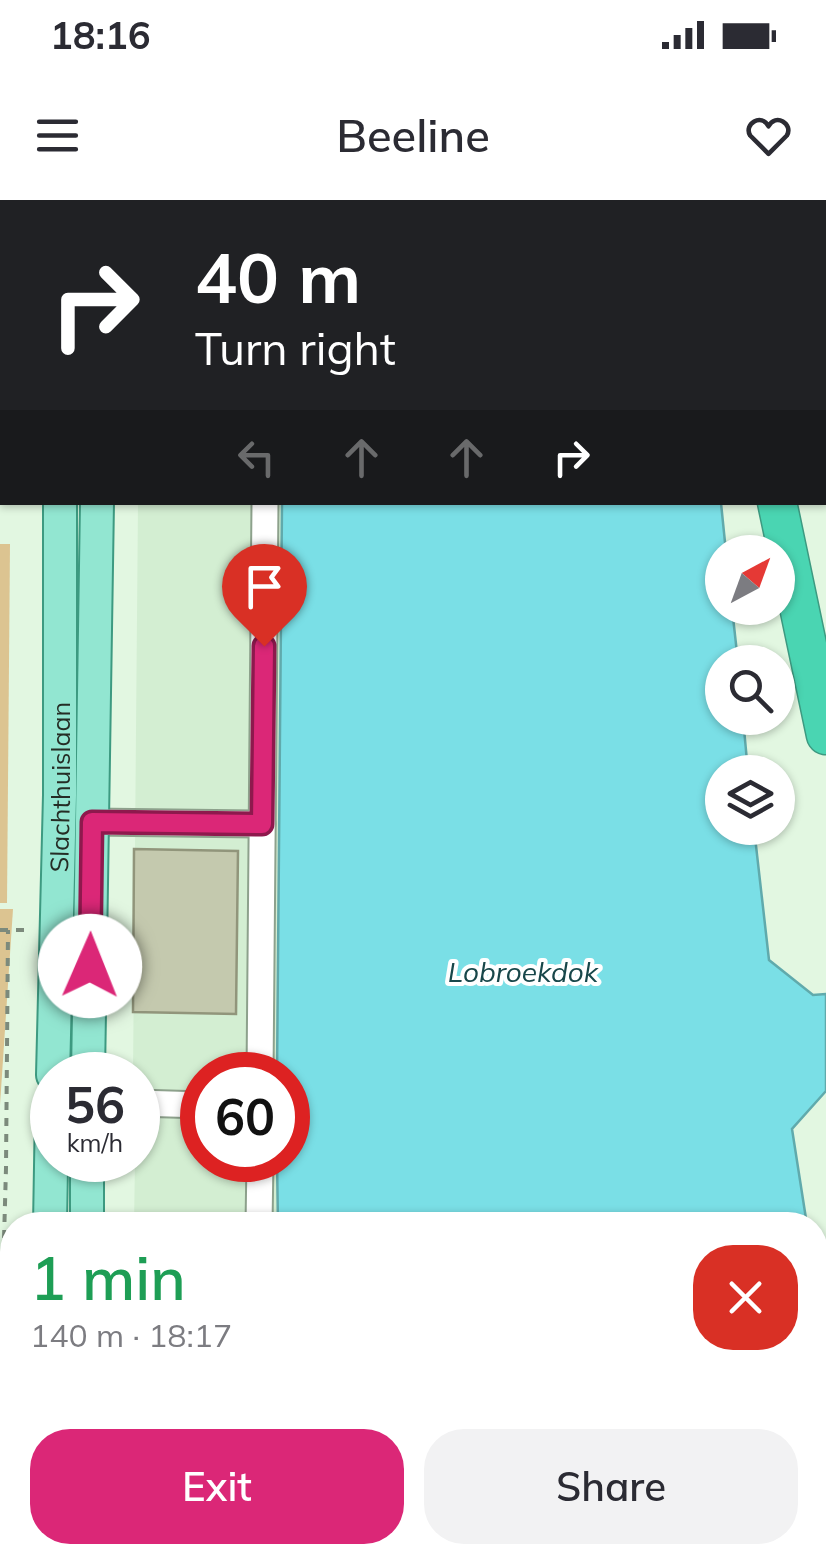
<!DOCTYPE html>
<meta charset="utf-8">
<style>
:root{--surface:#fff;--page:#f2f2f3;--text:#2b2b33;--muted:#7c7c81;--accent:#db2777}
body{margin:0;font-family:Mulish,sans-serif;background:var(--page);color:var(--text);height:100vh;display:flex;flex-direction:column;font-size:38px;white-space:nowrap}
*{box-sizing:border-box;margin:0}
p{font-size:32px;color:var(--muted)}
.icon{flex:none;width:55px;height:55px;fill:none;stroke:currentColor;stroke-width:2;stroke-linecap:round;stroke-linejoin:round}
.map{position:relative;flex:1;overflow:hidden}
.panel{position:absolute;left:0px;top:1012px;width:828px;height:352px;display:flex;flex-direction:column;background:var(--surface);border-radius:40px 40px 0 0;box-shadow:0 2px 8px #0004}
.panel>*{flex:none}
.hud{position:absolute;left:0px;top:0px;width:828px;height:305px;box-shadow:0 2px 8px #0004;background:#202124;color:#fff;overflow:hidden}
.needle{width:65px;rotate:41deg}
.tools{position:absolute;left:705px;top:335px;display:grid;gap:20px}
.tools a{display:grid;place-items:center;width:90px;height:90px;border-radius:50%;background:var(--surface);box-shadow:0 2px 8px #0004;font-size:50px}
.speed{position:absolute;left:30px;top:852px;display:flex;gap:20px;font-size:50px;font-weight:700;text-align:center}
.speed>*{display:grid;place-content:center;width:130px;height:130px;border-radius:50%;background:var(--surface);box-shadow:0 2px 8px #0004;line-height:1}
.speed small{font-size:25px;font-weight:400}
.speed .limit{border:15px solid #d22;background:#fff;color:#111}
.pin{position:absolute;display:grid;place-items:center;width:85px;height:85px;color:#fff;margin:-102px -42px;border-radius:50% 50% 50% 0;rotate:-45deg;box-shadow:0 0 10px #0007}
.pin .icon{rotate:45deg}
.me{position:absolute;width:110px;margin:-55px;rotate:1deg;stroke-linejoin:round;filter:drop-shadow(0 0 8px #0008)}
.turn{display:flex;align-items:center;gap:35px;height:210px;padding:0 30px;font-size:45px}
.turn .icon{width:130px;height:130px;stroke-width:2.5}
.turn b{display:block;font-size:70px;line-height:85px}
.lanes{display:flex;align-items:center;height:95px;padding:0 30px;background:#0003;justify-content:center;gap:50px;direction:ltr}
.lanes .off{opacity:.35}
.round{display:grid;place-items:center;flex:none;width:105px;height:105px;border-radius:40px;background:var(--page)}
.overview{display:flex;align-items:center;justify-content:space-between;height:170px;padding:0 30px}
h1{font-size:60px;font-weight:600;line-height:75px;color:#1e9e55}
.action{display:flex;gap:20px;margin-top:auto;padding:20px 30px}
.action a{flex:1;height:115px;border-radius:40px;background:var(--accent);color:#fff;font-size:40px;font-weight:600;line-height:115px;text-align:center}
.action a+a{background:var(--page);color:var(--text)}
.status{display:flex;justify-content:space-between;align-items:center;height:70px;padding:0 50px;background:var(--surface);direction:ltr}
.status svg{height:28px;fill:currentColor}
header{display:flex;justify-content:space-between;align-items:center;height:130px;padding:0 30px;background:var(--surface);font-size:45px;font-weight:600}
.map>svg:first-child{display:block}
.built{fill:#d3eed2}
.green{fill:#dcc491}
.water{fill:#7adfe6;stroke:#60aaac;stroke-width:2.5}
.building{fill:#c4c9ae;stroke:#91957b;stroke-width:2.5}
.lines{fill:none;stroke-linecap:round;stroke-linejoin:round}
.minor-casing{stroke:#8da18c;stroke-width:29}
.major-casing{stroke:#3d9a81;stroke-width:36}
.highway-casing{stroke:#3d9a81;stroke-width:41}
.path{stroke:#7c8a7c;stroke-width:4;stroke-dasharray:8 8;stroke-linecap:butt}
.minor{stroke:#fff;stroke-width:25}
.major{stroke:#92e6d1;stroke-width:32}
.highway{stroke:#4ad5b2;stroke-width:38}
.route-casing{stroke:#8e194d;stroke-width:25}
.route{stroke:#db2777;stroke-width:18}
.labels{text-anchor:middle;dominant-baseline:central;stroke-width:8;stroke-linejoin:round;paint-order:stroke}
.street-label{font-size:25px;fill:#252d25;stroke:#fff}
.water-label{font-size:28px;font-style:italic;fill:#18474a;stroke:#fff}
</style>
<div class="status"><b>18:16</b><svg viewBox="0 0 49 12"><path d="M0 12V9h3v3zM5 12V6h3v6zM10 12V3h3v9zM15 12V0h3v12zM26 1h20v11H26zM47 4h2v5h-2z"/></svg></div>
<header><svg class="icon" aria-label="menu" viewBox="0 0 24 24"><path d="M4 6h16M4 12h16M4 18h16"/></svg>Beeline<svg class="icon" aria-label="heart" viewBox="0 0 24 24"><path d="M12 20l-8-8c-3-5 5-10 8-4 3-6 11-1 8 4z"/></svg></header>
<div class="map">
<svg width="826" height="1363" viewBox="0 0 826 1363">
<rect width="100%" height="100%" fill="#e2f7e1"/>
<g class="built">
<path d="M138,303H282L277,875H202V960H277L278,1025H134L135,960H138V875H133Z"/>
<path d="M140,1353H283L285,1363H141Z"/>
</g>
<g class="green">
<path d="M0,344H10L7,703H0Z"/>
<path d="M0,709H13L0,905Z"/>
</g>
<g class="water">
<path d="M286,0H651L652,2H286Z"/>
<path d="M282,303H721L726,352H722V408H732L738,462H722V518H743L748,572H722V628H754L769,760L813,795L826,794V891L792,929L807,1025H278L277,960H288V875H277Z"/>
<path d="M815,1096L826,1191L819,1363H285L283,1353L815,1352Z"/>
</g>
<path class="building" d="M134,649L238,651L236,814L133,812Z"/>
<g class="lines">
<defs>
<g id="minor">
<path d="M267,2V0"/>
<path d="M92,622L262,624"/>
<path d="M260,875L265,302"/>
<path d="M138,903L202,905"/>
<path d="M259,1025L260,960"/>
<path d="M270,1352V1363"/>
</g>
<g id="major">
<path d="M63,2V0"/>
<path d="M101,2V0"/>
<path id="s1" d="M53,875L60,595V302"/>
<path d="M88,875L97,302"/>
<path d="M50,1025L52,908"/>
<path d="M87,1025V960"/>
<path d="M56,1352L57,1363"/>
<path d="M97,1352L98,1363"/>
</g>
<g id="highway">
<path d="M696,0L697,2"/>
<path d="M777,302L826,535"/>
</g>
</defs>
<use href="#minor" class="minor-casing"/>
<use href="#major" class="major-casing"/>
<use href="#highway" class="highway-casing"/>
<g class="path">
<path d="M0,189H2"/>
<path d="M0,730H30"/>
<path d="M0,1182L6,968L8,730"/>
<path d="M0,1199L6,1363"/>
<path d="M12,1280V1309"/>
<path d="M16,1352L17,1363"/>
</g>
<use href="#minor" class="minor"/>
<use href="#major" class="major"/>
<use href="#highway" class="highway"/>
</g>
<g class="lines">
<defs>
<path id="route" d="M90,766L92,622L262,624L264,446"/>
</defs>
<use href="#route" class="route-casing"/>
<use href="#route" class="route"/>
</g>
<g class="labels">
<g class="street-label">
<text stroke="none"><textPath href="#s1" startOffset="288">Slachthuislaan</textPath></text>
</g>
<g class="water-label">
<text x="523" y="771">Lobroekdok</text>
</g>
</g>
</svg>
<div class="tools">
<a><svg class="needle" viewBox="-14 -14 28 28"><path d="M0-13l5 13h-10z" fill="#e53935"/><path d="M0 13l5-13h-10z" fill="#7c7c81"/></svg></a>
<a><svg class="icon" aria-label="search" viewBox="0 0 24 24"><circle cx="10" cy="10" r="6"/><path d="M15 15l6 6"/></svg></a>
<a><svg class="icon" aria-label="layers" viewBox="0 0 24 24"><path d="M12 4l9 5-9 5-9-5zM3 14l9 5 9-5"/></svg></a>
</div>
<div class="speed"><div>56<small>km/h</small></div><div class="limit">60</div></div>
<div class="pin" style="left:264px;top:446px;background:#d93025"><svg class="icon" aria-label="arrive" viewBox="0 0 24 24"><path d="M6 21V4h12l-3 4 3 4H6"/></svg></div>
<svg class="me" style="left:90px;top:766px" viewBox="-20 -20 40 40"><circle r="19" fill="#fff"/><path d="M0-13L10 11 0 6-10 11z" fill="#db2777"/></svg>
<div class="hud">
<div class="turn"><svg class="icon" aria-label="right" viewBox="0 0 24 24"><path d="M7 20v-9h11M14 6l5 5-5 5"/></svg><div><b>40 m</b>Turn right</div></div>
<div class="lanes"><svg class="icon off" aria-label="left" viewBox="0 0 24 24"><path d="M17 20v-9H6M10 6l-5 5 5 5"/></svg><svg class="icon off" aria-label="ahead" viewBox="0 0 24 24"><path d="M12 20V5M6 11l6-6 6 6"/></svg><svg class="icon off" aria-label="ahead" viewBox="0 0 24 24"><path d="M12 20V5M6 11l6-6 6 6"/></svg><svg class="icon" aria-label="right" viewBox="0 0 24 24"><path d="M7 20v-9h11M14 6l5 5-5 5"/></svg></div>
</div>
<section class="panel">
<div class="overview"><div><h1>1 min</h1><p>140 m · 18:17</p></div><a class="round" style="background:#d93025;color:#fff"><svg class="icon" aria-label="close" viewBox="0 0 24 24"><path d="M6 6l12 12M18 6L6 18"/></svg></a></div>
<div class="action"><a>Exit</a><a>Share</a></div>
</section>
</div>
